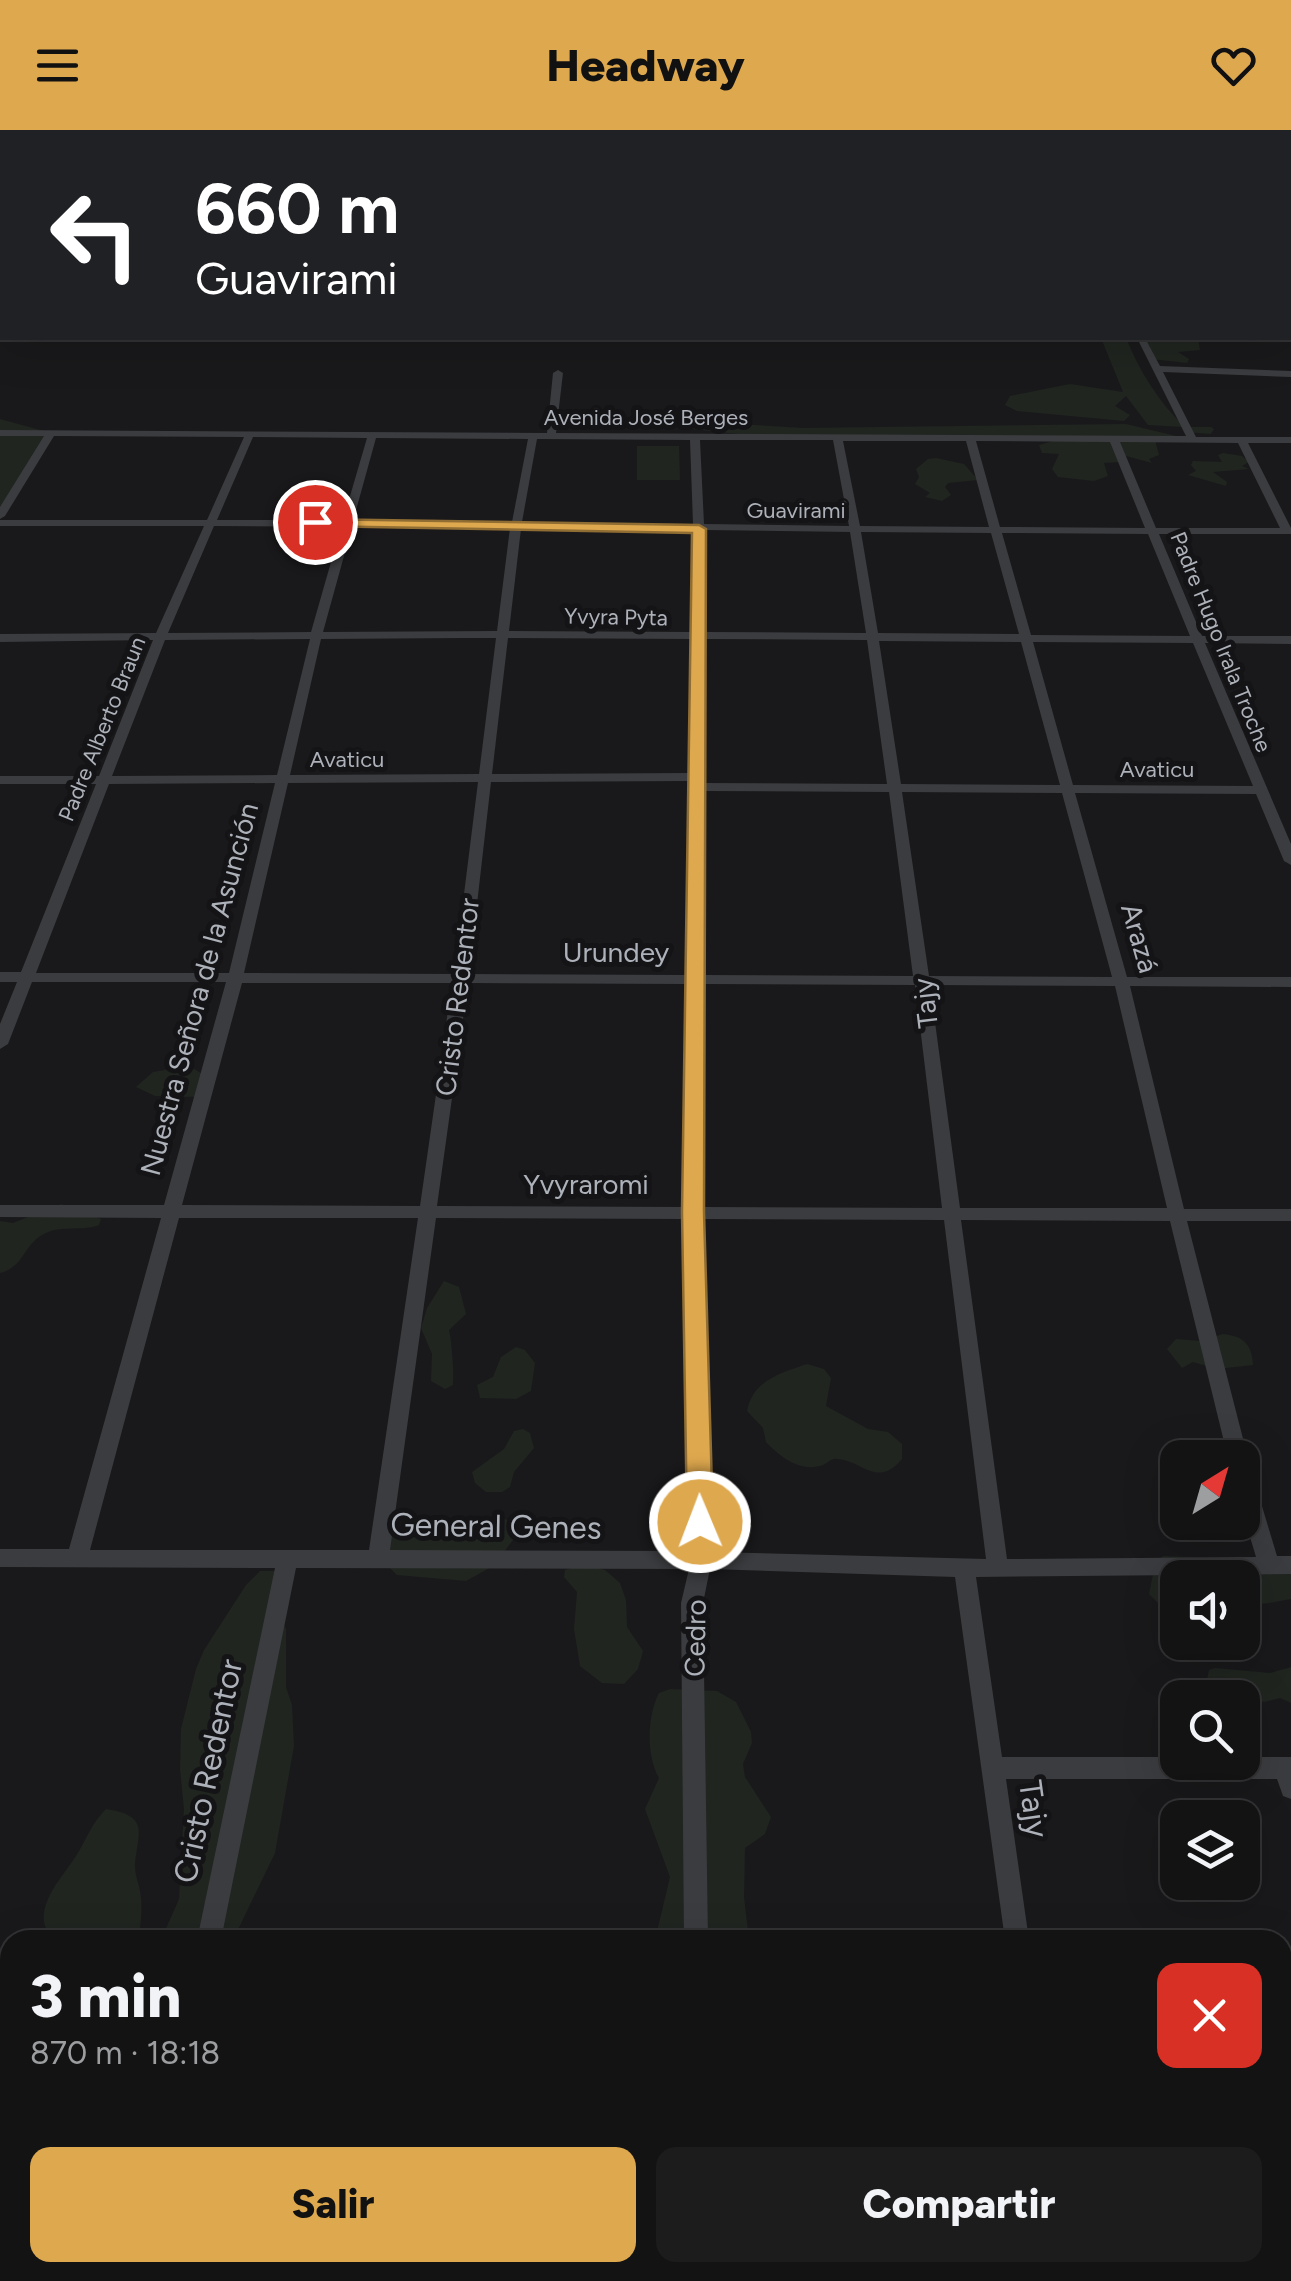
<!DOCTYPE html>
<html lang="es">
<meta charset="utf-8">
<style>
:root{--surface:#131314;--page:#1c1c1d;--text:#f1f3f6;--muted:#9d9ea0;--line:#323234;--accent:#dea84e}
body{margin:0;font-family:Figtree,sans-serif;background:var(--page);color:var(--text);height:100vh;display:flex;flex-direction:column;font-size:38px;white-space:nowrap}
*{box-sizing:border-box;margin:0}
p{font-size:32px;color:var(--muted)}
.icon{flex:none;width:55px;height:55px;fill:none;stroke:currentColor;stroke-width:2;stroke-linecap:round;stroke-linejoin:round}
.map{position:relative;flex:1;overflow:hidden}
.details{position:absolute;left:0px;top:1800px;width:1292px;height:352px;display:flex;flex-direction:column;background:var(--surface);border-radius:30px 30px 0 0;box-shadow:0 10px 40px #0002,0 0 0 2px var(--line)}
.details>*{flex:none}
.banner{position:absolute;left:0px;top:0px;width:1292px;height:210px;box-shadow:0 10px 40px #0002,0 0 0 2px var(--line);background:#202124;color:#fff;overflow:hidden}
.needle{width:65px;rotate:37deg}
.tools{position:absolute;left:1160px;top:1310px;display:grid;gap:20px}
.tools a{display:grid;place-items:center;width:100px;height:100px;border-radius:20px;background:var(--surface);box-shadow:0 10px 40px #0002,0 0 0 2px var(--line);font-size:50px}
.pin{position:absolute;display:grid;place-items:center;width:85px;height:85px;color:#fff;margin:-42px;border:5px solid #fff;border-radius:50%;box-shadow:0 2px 10px #0007}
.me{position:absolute;width:110px;margin:-55px;rotate:359deg;stroke-linejoin:round;filter:drop-shadow(0 0 8px #0008)}
.turn{display:flex;align-items:center;gap:35px;height:210px;padding:0 30px;font-size:45px}
.turn .icon{width:130px;height:130px;stroke-width:2.5}
.turn b{display:block;font-size:70px;line-height:85px}
.round{display:grid;place-items:center;flex:none;width:105px;height:105px;border-radius:20px;background:var(--page)}
.summary{display:flex;align-items:center;justify-content:space-between;height:170px;padding:0 30px}
h1{font-size:60px;font-weight:800;line-height:75px}
.primary-button{display:flex;gap:20px;margin-top:auto;padding:20px 30px}
.primary-button a{flex:1;height:115px;border-radius:20px;background:var(--accent);color:#111;font-size:40px;font-weight:800;line-height:115px;text-align:center}
.primary-button a+a{background:var(--page);color:var(--text)}
header{display:flex;justify-content:space-between;align-items:center;height:130px;padding:0 30px;background:var(--accent);color:#111;font-size:45px;font-weight:800}
.map>svg:first-child{display:block}
.green{fill:#202520}
.lines{fill:none;stroke-linecap:round;stroke-linejoin:round}
.street{fill:#3b3c3f;fill-rule:evenodd}
.route{fill:#dea84e;stroke:#906d33;stroke-width:2.5}
.labels{text-anchor:middle;dominant-baseline:central;stroke-width:10;stroke-linejoin:round;paint-order:stroke}
.far-street-label{font-size:22px;fill:#adb1b9;stroke:#141416}
.street-label{font-size:28px;fill:#adb1b9;stroke:#141416}
.near-street-label{font-size:32px;fill:#adb1b9;stroke:#141416}
</style>
<header><svg class="icon" aria-label="menu" viewBox="0 0 24 24"><path d="M4 6h16M4 12h16M4 18h16"/></svg>Headway<svg class="icon" aria-label="heart" viewBox="0 0 24 24"><path d="M12 20l-8-8c-3-5 5-10 8-4 3-6 11-1 8 4z"/></svg></header>
<div class="map">
<svg width="1291" height="2151" viewBox="0 0 1291 2151">
<rect width="100%" height="100%" fill="#19191b"/>
<g class="green">
<path d="M1101,208H1126C1139,240 1159,273 1185,297H1211L1214,299L1211,304L1184,302L1182,297L1148,295L1126,266L1115,276L1130,285L1124,291L1017,281L1005,275L1010,266L1070,254L1123,262Z"/>
<path d="M1143,208H1198L1200,220L1178,222L1189,229L1187,233L1151,229L1144,221L1150,216L1143,212Z"/>
<path d="M0,289L51,303L0,381Z"/>
<path d="M689,291L803,298L1126,294L1176,306L1155,310L1159,325L1149,329L1152,333L1115,323L1121,332L1104,333L1108,346L1094,351L1058,347L1052,339L1059,324L1042,323L1039,315L1053,311L748,305L683,298Z"/>
<path d="M637,316H679L680,350H637Z"/>
<path d="M1223,323L1242,326L1249,332L1242,336L1249,339L1213,342L1227,352L1226,356L1188,345L1196,341L1191,335L1193,331L1222,332L1218,325Z"/>
<path d="M936,328L964,334L978,350L948,353L945,357L951,365L942,371L925,367L930,363L915,354L919,347L916,339L928,329Z"/>
<path d="M183,937H191L204,945L199,967L155,966L136,957L153,942Z"/>
<path d="M61,1074L101,1089L99,1095C81,1102 60,1094 42,1105C23,1116 24,1137 0,1143V1091L13,1093Z"/>
<path d="M444,1151L459,1157L466,1184L449,1200C452,1213 454,1243 453,1255L445,1259L431,1251L432,1224L421,1198L427,1178Z"/>
<path d="M1223,1204C1245,1206 1252,1216 1253,1235L1217,1239L1193,1232L1182,1238L1167,1219L1176,1209L1200,1211Z"/>
<path d="M516,1217L525,1220L535,1233L531,1261L516,1269L480,1268L477,1255L493,1247L501,1227Z"/>
<path d="M807,1234L824,1239L831,1248L826,1276L868,1299L888,1302L902,1314V1329C877,1359 862,1330 837,1329C831,1328 828,1333 823,1335C801,1343 780,1327 766,1312L763,1298L747,1281C753,1250 781,1243 807,1234Z"/>
<path d="M523,1299L530,1303L534,1318L514,1342L510,1357L502,1362H486L475,1353L472,1342L504,1319L514,1301Z"/>
<path d="M498,1387L517,1393L520,1401L493,1436L466,1451L397,1445L379,1427L387,1403C423,1389 463,1401 498,1387Z"/>
<path d="M1164,1426L1291,1432V1469C1273,1472 1261,1476 1243,1472L1242,1448H1178L1177,1484L1160,1475L1149,1464L1156,1430Z"/>
<path d="M584,1434L605,1440L620,1453L626,1470L627,1497L643,1521L638,1539L624,1554L602,1553L580,1536L574,1499L577,1462L564,1447L565,1440Z"/>
<path d="M260,1441H280L278,1483L286,1499V1557L292,1575L294,1616L275,1723L233,1810H161L179,1769L184,1679L180,1639L181,1599L196,1539L204,1520L246,1455Z"/>
<path d="M1291,1537V1573L1280,1568L1264,1572L1246,1567H1213L1206,1554L1209,1540L1215,1538L1270,1543Z"/>
<path d="M670,1559L717,1561L736,1572L751,1602L752,1613L743,1634L745,1647L771,1687L765,1704L745,1718L744,1767L749,1810H655L670,1747L645,1679L659,1648C646,1626 647,1586 659,1563Z"/>
<path d="M106,1679C152,1686 137,1704 135,1737C135,1745 139,1754 140,1761C143,1778 141,1793 138,1810H54C27,1782 61,1750 76,1726C87,1709 91,1694 106,1679Z"/>
<path d="M623,2143H756V2151H620Z"/>
</g>
<g class="lines">
<g class="street">
<rect x="1290" y="162" width="1" height="6"/>
<rect x="1290" y="200" width="1" height="6"/>
<path d="M1137,208H1145L1160,236L1291,241V247L1163,242L1196,307H1291V313H1248L1291,398V404H1159L1202,506H1291V514L1205,513L1291,714V735L1284,731L1256,664L1075,663L1127,847H1291V857L1130,856L1184,1079H1291V1091H1187L1248,1328L1245,1334H1242V1328H1228L1170,1091L961,1090L1007,1429L1256,1427L1242,1380V1335L1249,1337L1252,1343L1277,1426H1291V1444L976,1447L1002,1627H1178V1632H1242V1627H1291V1669L1283,1666L1277,1649H1006L1029,1810H1005L955,1447L710,1439L703,1473L708,1810H684L681,1473L689,1439L296,1438L221,1810H197L275,1438L0,1437V1419H69L161,1088L0,1087V1075H164L226,852H32L8,914L0,919V894L17,852H0V842H21L96,654H0V646H99L153,510L0,512V504L156,503L204,396H0V390H207L244,307L54,306L5,386L0,389V377L44,306H0V300L547,303L553,243L558,240L563,243L556,303L1186,306ZM253,307L367,308L343,390H217ZM376,308L528,309L512,392L353,391ZM537,309L690,310L693,394L522,392ZM700,310H833L849,396L704,394ZM843,311H966L989,397L860,396ZM976,311L1110,312L1145,398L1000,397ZM1120,312L1238,313L1280,398H1156ZM214,396L341,397L311,502L168,503ZM352,397L510,398L497,501L323,502ZM521,399L694,400L692,502L509,501ZM704,400L850,402L866,503L704,502ZM861,402L991,403L1019,504L878,503ZM1002,403L1148,404L1190,506L1031,505ZM464,508H496L479,644L290,645L321,509ZM508,508L692,509L690,643L492,644ZM310,509L277,645L112,646L165,510ZM704,509L867,510L887,654L703,653ZM879,511L1021,512L1060,655L901,654ZM1033,512L1193,513L1253,656L1073,655ZM690,651L687,845L469,844L491,652ZM478,652L454,844L244,843L288,653ZM275,653L229,843H36L109,654ZM703,661L889,662L913,846L703,845ZM902,662L1062,663L1112,847L929,846ZM242,853H452L420,1076L182,1075ZM468,853L687,854L684,1077L437,1076ZM703,854L915,855L942,1078L702,1077ZM930,855L1115,856L1167,1078H960ZM179,1088H418L369,1420H90ZM436,1088L684,1089L690,1421L390,1420ZM702,1089L944,1090L986,1429L711,1422Z"/>
<rect x="1282" y="1976" width="9" height="26"/>
<path d="M128,2142H156L154,2151H126Z"/>
<rect x="685" y="2142" width="28" height="9"/>
<path d="M1052,2142H1080L1081,2151H1053Z"/>
</g>
</g>
<path class="route" d="M310,389L699,395L706,399L704,1082L713,1392L709,1400L700,1403L691,1400L687,1392L682,1082L692,403L315,396L310,395Z"/>
<g class="labels">
<g class="far-street-label">
<text x="646" y="287">Avenida José Berges</text>
<text x="796" y="380">Guavirami</text>
<text transform="translate(616 487) rotate(1)">Yvyra Pyta</text>
<text transform="translate(1221 512) rotate(68)">Padre Hugo Irala Troche</text>
<text transform="translate(102 599) rotate(-68)">Padre Alberto Braun</text>
<text x="347" y="629">Avaticu</text>
<text x="1157" y="639">Avaticu</text>
</g>
<g class="street-label">
<text transform="translate(1140 808) rotate(74)">Arazá</text>
<text x="616" y="822">Urundey</text>
<text transform="translate(199 859) rotate(-75)">Nuestra Señora de la Asunción</text>
<text transform="translate(457 867) rotate(-83)">Cristo Redentor</text>
<text transform="translate(925 873) rotate(-97)">Tajy</text>
<text x="586" y="1054">Yvyraromi</text>
<text transform="translate(695 1508) rotate(-89)">Cedro</text>
</g>
<g class="near-street-label">
<text transform="translate(496 1396) rotate(1)">General Genes</text>
<text transform="translate(208 1641) rotate(-78)">Cristo Redentor</text>
<text transform="translate(1034 1679) rotate(82)">Tajy</text>
</g>
</g>
</svg>
<div class="tools">
<a><svg class="needle" viewBox="-14 -14 28 28"><path d="M0-13l5 13h-10z" fill="#e53935"/><path d="M0 13l5-13h-10z" fill="#9d9ea0"/></svg></a>
<a><svg class="icon" aria-label="sound" viewBox="0 0 24 24"><path d="M4 9h4l5-4v14l-5-4H4zM17 9q2 3 0 6"/></svg></a>
<a><svg class="icon" aria-label="search" viewBox="0 0 24 24"><circle cx="10" cy="10" r="6"/><path d="M15 15l6 6"/></svg></a>
<a><svg class="icon" aria-label="layers" viewBox="0 0 24 24"><path d="M12 4l9 5-9 5-9-5zM3 14l9 5 9-5"/></svg></a>
</div>
<div class="pin" style="left:315px;top:392px;background:#d93025"><svg class="icon" aria-label="arrive" viewBox="0 0 24 24"><path d="M6 21V4h12l-3 4 3 4H6"/></svg></div>
<svg class="me" style="left:700px;top:1392px" viewBox="-20 -20 40 40"><circle r="17" fill="#dea84e" stroke="#fff" stroke-width="3"/><path d="M0-11L8 9 0 5-8 9z" fill="#fff"/></svg>
<div class="banner">
<div class="turn"><svg class="icon" aria-label="left" viewBox="0 0 24 24"><path d="M17 20v-9H6M10 6l-5 5 5 5"/></svg><div><b>660 m</b>Guavirami</div></div>
</div>
<section class="details">
<div class="summary"><div><h1>3 min</h1><p>870 m · 18:18</p></div><a class="round" style="background:#d93025;color:#fff"><svg class="icon" aria-label="close" viewBox="0 0 24 24"><path d="M6 6l12 12M18 6L6 18"/></svg></a></div>
<div class="primary-button"><a>Salir</a><a>Compartir</a></div>
</section>
</div>
